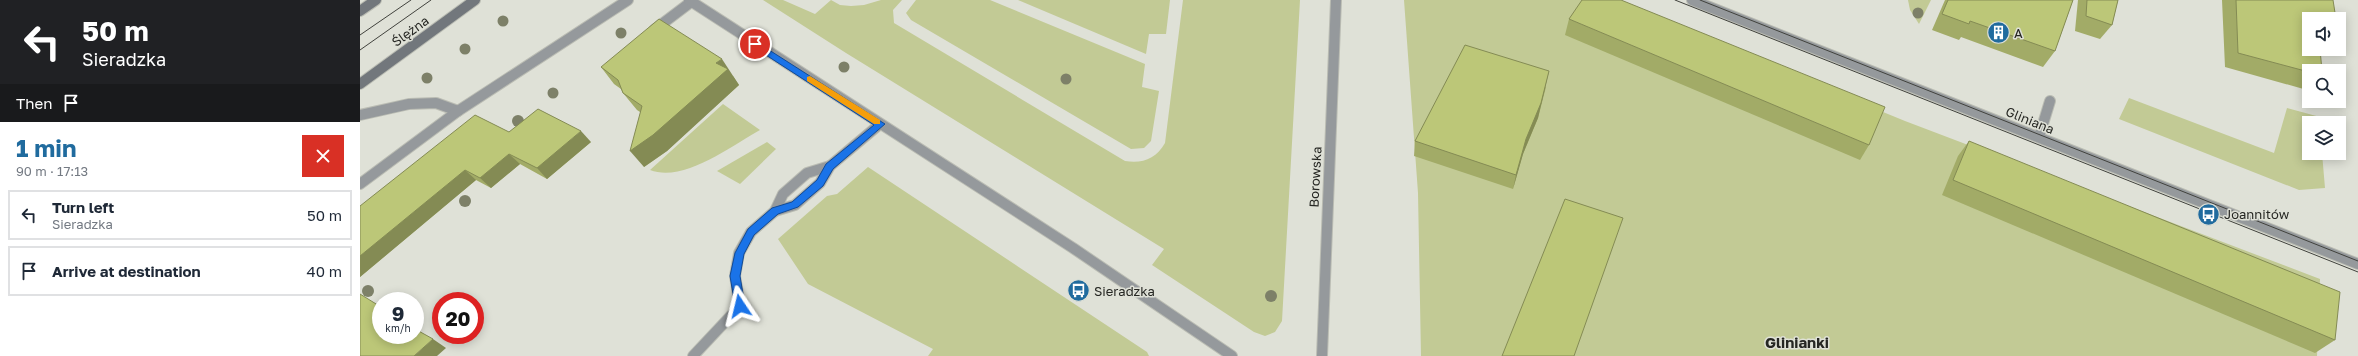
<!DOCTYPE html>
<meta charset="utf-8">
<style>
:root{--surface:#fff;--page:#f6f6f7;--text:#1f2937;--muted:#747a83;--line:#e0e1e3;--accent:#206b9e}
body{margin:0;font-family:"Golos Text",sans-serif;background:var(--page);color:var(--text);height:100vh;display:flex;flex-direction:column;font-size:15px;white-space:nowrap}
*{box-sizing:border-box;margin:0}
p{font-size:13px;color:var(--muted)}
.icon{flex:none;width:22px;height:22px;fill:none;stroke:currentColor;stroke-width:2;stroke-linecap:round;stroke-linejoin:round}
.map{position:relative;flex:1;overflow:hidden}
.details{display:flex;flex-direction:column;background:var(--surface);width:360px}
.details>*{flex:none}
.banner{background:#202124;color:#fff;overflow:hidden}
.fabs{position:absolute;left:1942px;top:12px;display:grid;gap:8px}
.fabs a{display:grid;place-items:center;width:44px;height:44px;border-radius:0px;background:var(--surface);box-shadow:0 2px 10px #0003;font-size:20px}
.speed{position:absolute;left:12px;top:292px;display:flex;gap:8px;font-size:20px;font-weight:700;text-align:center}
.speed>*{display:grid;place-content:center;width:52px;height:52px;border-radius:50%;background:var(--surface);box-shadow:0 2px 10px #0003;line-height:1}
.speed small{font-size:10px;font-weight:400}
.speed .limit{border:6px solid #d22;background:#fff;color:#111}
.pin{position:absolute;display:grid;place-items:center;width:34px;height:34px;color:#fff;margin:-17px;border:2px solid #fff;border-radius:50%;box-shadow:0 1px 4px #0007}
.me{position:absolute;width:44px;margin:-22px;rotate:350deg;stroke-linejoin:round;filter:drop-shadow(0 0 3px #0008)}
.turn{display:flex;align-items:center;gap:14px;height:84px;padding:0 16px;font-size:18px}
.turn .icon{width:52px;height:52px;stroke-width:2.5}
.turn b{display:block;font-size:28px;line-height:34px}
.then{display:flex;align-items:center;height:38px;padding:0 16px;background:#0003;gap:8px;font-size:15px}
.round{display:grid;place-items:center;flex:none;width:42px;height:42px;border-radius:0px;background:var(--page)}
.headline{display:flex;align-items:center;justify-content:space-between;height:68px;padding:0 16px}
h1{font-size:24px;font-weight:700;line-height:30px;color:var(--accent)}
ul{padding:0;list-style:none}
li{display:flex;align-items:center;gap:12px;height:50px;margin:0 8px 6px;padding:0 8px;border:2px solid var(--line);border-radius:0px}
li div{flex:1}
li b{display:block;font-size:15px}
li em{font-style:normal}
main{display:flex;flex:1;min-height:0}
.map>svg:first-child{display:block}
.green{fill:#c2ca95}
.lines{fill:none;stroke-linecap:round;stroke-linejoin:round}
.service-casing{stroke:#babcb3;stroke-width:12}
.minor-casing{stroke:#babcb3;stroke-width:12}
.tertiary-casing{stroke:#babcb3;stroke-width:12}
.secondary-casing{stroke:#babcb3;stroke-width:12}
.service{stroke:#95999c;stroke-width:10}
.minor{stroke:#95999c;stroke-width:10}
.tertiary{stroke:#95999c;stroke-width:10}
.secondary{stroke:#72777c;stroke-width:10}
.tram{stroke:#41423d;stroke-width:1}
.tree{fill:#7d8068}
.wall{fill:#a2ab67}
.shaded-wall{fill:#848b54}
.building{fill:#bcc778;stroke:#848b54}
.route{fill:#1a73e8;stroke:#114b97}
.slow{fill:#f59e0b}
.labels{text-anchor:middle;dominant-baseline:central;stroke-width:3;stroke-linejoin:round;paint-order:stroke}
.street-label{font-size:13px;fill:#262723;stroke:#dfe1d7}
.poi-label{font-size:13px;fill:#262723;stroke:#dfe1d7;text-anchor:start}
.quarter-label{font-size:15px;font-weight:bold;fill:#262723;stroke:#dfe1d7}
</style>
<main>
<section class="details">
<div class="banner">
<div class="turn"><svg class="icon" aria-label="left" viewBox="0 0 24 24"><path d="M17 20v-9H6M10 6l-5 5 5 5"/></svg><div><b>50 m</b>Sieradzka</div></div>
<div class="then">Then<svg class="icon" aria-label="arrive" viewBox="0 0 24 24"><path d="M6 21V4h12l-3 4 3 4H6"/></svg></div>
</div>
<div class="headline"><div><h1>1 min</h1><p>90 m · 17:13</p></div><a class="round" style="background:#d93025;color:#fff"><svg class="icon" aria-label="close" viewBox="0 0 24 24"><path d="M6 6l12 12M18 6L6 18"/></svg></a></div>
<ul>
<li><svg class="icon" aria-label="left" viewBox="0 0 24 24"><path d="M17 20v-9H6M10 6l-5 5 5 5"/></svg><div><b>Turn left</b><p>Sieradzka</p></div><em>50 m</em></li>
<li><svg class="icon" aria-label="arrive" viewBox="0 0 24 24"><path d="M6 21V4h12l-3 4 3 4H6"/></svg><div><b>Arrive at destination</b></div><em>40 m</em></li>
</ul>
</section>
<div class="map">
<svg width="1998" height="356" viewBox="0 0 1998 356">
<rect width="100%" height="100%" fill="#dfe1d7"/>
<g class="green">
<path d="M403,0H423L455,14L471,0L480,5L491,6L504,5L521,0H542L533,10L534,23L765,161C782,164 796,159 805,143L823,0H940L922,321L915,332L905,336L894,332L792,265L804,249L486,53Z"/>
<path d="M556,0H630L785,64L782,87L799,91L791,141L784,148L771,149L551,20L546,13Z"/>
<path d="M658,0H810L806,34H789L786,54Z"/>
<path d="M1044,0H1249L1545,121L1960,279L1957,356H1061L1058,193Z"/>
<path d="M1548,0H1571L1559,24L1550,10Z"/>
<path d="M1769,98L1914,153L1927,108L1960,117V123H1949V153H1962L1965,188L1939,190L1759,119Z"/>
<path d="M363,104L400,130C371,146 324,183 290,170Z"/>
<path d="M407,142L416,149L380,184L357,171Z"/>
<path d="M508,167L787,352L789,356H568L573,349L448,284L418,239L467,196L477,194Z"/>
</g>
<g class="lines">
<defs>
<g id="service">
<path d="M294,30L331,2"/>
<path d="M0,115L49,104L76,103L98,111"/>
<path d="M1679,137L1690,101"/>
<path d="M0,184L98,111L268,0"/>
<path d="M415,211L435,205L460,183L470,166L520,124"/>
<path d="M333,356L380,306L375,276L379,253L391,232L415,211L423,194L447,173L470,166"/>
</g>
<g id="minor">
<path d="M329,0L713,248L872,356"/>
<path d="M1332,0L1998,264"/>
</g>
<path id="tertiary" d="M962,356L976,0"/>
<g id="secondary">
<path d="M0,11L16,0"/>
<path d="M0,84L115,0"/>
</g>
</defs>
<use href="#service" class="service-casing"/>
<use href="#minor" class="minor-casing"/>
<use href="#tertiary" class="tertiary-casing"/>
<use href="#secondary" class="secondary-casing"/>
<use href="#service" class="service"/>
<use href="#minor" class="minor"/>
<use href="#tertiary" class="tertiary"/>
<use href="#secondary" class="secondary"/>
<g class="tram">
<path d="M1315,0L1998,272"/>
<path d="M1340,0L1998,261"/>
<path d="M0,35L51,0"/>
<path d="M0,50L71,0"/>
</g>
</g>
<g class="tree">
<circle cx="1558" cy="13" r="5.5"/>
<circle cx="143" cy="21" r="5.5"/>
<circle cx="261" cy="33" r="5.5"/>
<circle cx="105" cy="49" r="5.5"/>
<circle cx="484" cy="67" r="5.5"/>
<circle cx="67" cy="78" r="5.5"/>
<circle cx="706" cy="79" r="5.5"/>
<circle cx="193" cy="93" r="5.5"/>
<circle cx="158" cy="121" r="6"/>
<circle cx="105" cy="201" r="6"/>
<circle cx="8" cy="291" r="6"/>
<circle cx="911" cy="296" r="6"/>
</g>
<g class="wall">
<path d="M1585,0H1713L1695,51L1683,67L1601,37L1599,40L1572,30Z"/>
<path d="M1718,0H1758L1752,25L1740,39L1715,31Z"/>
<path d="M1862,0H1973L1949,19V88L1947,90L1865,67Z"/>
<path d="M1209,19L1509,145L1500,160L1205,35Z"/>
<path d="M241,67L373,76L379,85L307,151L284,167L280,112L277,110L263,93L261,89L254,84Z"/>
<path d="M1186,87L1178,118L1163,154L1153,189L1054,156L1055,141Z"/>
<path d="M149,132L231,142L187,179L160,164L131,188L116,180L0,277V206Z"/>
<path d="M1609,141L1975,340L1955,353L1582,195L1598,156Z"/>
</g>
<g class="shaded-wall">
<path d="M362,59L379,85L307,151L284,167L270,151L356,63Z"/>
<path d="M1189,71L1178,118L1163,154L1153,189L1156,175L1166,139Z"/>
<path d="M221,131L231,142L187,179L177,168Z"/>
<path d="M149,154L160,164L131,188L120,178Z"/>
<path d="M105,170L116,180L0,277V256Z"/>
<path d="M73,339L86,348L77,356H54Z"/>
</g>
<g class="building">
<path d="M1222,0H1261L1525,107L1509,145L1209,19Z"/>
<path d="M1588,0H1713L1695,51L1610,21L1609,24L1582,14Z"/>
<path d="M1727,0H1758L1752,25L1726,16Z"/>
<path d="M1876,0H1973L1976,19H1949V49H1960L1962,71H1949V72L1878,53Z"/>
<path d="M299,19L362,59L356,63L368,69L293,135L270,151L282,106L263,93L258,80L241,67Z"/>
<path d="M1105,45L1189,71L1181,103L1166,139L1156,175L1055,141Z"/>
<path d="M178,109L221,131L177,168L149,154L120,178L105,170L0,256V206L115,115L149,132Z"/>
<path d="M1609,141L1980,292L1975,340L1593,180Z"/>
<path d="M1205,199L1263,218L1214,356H1142Z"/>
<path d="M0,294L21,307V335H55V329L73,339L54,356H0Z"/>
</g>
<path class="route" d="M395,41L525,124L473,169L463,186L438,207L418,214L394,235L384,254L380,276L385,306L380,311L375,306L370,276L375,253L388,229L412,208L432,202L457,180L466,164L514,125L392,46L391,44Z"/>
<path class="slow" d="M450,76L520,120V124H514L447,81V77Z"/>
<defs>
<symbol id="building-disc" viewBox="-11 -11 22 22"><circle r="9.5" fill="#206b9e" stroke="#dfe1d7"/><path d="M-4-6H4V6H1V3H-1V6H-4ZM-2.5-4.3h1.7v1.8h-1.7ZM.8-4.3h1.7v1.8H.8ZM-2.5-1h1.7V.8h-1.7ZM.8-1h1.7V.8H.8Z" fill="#fff"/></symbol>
<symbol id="bus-disc" viewBox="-11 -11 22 22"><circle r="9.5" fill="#206b9e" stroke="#dfe1d7"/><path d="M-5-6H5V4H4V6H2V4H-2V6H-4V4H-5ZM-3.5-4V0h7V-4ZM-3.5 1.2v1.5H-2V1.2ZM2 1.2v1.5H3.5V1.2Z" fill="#fff"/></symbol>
</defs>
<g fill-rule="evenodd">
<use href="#building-disc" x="1626" y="20" width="25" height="25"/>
<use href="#bus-disc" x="1836" y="202" width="25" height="25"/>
<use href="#bus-disc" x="706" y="278" width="25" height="25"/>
</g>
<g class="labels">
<g class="street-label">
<text transform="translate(50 31) rotate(-36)">Ślężna</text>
<text transform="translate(1670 120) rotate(22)">Gliniana</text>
<text transform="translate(955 177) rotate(-87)">Borowska</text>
</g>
<g class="poi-label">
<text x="1654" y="33">A</text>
<text x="1864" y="214">Joannitów</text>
<text x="734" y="291">Sieradzka</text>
</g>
<g class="quarter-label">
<text x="1437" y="342">Glinianki</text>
</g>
</g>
</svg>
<div class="fabs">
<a><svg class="icon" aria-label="sound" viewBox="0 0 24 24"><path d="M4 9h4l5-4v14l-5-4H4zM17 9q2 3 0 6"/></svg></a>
<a><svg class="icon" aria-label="search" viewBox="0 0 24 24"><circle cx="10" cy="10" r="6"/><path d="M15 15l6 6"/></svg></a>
<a><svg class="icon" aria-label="layers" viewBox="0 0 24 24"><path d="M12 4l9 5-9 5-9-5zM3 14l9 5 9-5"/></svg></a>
</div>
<div class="speed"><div>9<small>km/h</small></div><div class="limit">20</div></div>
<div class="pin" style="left:395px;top:44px;background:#d93025"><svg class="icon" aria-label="arrive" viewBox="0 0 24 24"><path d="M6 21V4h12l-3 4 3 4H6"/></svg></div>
<svg class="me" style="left:380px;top:306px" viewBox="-20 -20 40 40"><path d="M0-17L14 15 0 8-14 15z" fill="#1a73e8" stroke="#fff" stroke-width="4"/></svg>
</div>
</main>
